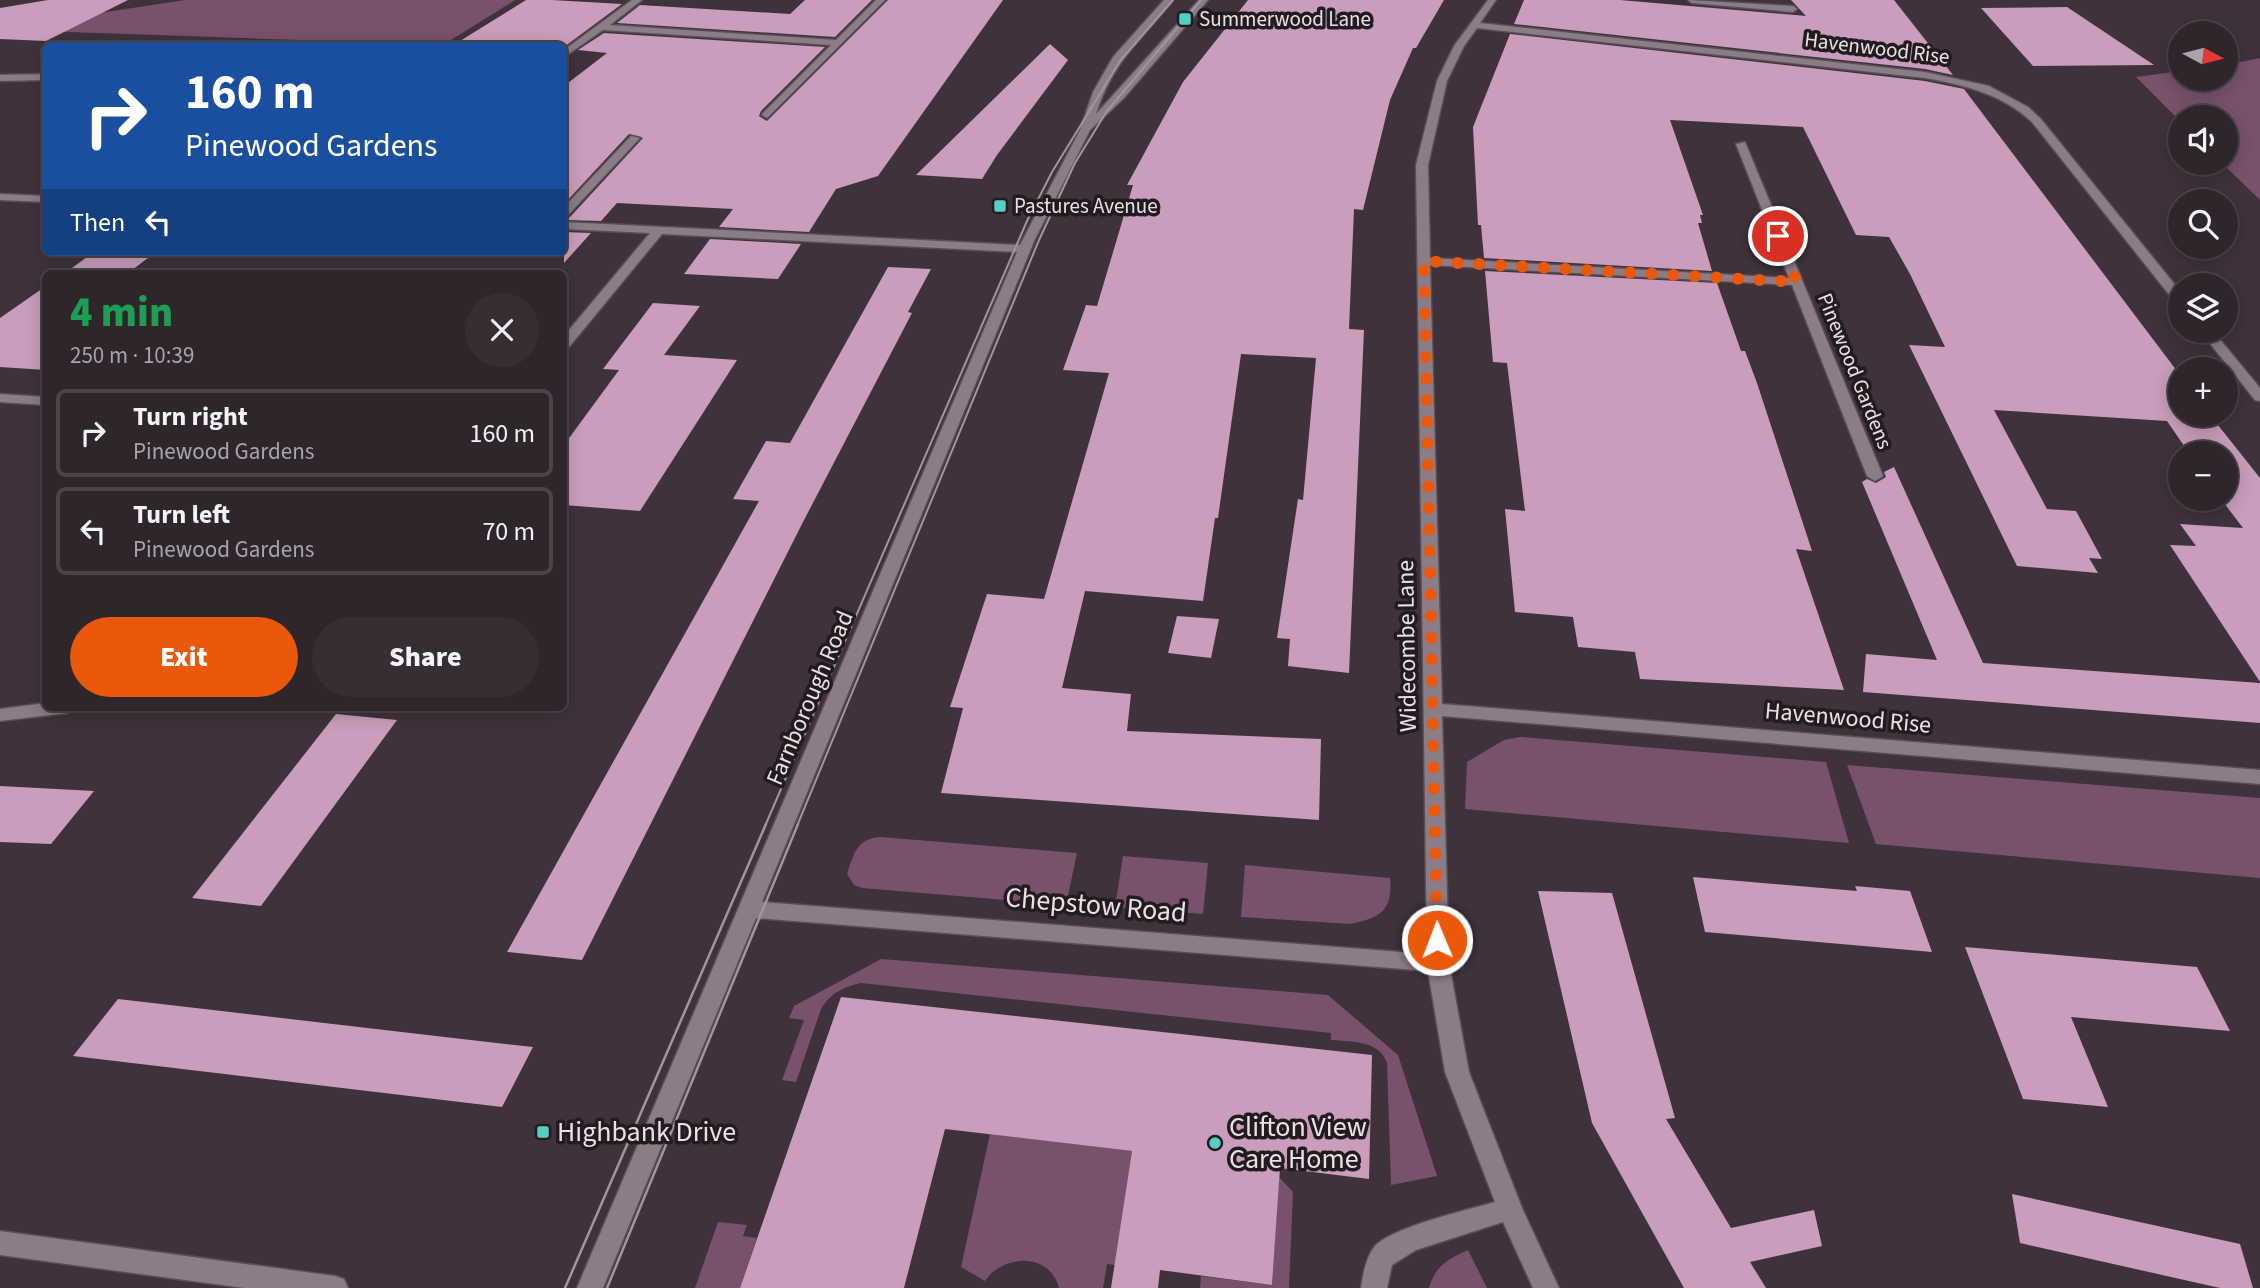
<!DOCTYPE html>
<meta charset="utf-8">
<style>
:root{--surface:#2f262c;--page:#372e34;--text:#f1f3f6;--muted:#a7a5a9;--line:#4a4348;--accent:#ea580c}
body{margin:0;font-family:"Source Sans 3",sans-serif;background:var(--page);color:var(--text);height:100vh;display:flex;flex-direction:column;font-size:26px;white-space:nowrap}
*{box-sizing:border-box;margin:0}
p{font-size:23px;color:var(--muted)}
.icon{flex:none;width:38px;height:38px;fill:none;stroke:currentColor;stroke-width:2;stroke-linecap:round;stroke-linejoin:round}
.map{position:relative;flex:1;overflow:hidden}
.details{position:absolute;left:42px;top:270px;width:525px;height:441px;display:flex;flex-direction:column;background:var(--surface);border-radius:10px;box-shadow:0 4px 18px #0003,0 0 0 2px var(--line)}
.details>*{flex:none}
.hud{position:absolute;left:42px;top:42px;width:525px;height:214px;border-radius:10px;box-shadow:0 4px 18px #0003,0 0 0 2px var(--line);background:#1a4fa0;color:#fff;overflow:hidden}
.needle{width:46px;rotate:97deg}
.tools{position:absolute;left:2168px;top:21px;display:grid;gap:14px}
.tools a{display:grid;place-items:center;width:70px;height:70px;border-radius:50%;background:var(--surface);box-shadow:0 4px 18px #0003,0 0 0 2px var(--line);font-size:35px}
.pin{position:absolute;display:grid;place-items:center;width:60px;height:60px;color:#fff;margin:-30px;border:4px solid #fff;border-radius:50%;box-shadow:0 2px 7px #0007}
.me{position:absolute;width:77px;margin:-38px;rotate:359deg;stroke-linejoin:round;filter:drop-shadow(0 0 5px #0008)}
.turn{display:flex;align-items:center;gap:24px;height:147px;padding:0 28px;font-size:32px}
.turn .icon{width:91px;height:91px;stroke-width:2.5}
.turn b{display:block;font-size:49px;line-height:60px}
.then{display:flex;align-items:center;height:66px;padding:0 28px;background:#0003;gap:14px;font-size:26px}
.round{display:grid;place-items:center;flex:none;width:74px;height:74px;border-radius:37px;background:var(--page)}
.overview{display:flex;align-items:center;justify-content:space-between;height:119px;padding:0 28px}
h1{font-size:42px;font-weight:800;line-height:52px;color:#1e9e55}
.button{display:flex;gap:14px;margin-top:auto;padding:14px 28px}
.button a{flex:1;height:80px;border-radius:42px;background:var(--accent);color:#fff;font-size:28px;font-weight:800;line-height:80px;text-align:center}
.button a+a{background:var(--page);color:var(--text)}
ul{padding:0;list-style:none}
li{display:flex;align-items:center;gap:21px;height:88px;margin:0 14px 10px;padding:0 14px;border:4px solid var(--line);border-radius:10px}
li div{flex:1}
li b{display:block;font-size:26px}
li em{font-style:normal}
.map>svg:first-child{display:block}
.green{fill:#78516c}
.building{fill:#c99dbb}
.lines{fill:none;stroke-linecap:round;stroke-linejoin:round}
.minor-casing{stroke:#594e55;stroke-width:3}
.minor{fill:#8b7c86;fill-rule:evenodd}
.tram-far1{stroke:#a0969d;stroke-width:2}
.tram{stroke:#a0969d;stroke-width:2.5}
.route{stroke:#ea580c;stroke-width:12;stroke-dasharray:0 21.6}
.poi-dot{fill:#55cec4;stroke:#221c20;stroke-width:2.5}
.labels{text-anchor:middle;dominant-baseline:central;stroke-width:7;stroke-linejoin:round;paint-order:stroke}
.far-poi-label{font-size:21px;fill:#e9e1e6;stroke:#221c20;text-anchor:start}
.far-street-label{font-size:21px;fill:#e9e1e6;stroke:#221c20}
.street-label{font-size:24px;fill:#e9e1e6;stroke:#221c20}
.near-street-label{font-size:28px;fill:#e9e1e6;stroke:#221c20}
.near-poi-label{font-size:28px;fill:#e9e1e6;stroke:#221c20;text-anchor:start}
</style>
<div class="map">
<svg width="2260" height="1288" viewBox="0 0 2260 1288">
<rect width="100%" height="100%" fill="#3f323b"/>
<g class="green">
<path d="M185,0H515L443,45L41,31L34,23Z"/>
<path d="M2260,58V200L2222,163H2226V117H2180V121L2136,77L2180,71V79H2226V65Z"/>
<path d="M1520,737L1826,762L1849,843L1465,809L1467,762L1504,740Z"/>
<path d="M1847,765L2260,798V878L1876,844Z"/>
<path d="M880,837L1077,853L1066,905L862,888L854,885L847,874C854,854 856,839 880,837Z"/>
<path d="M1123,856L1208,863L1203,914L1115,907Z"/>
<path d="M1245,865L1390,878C1393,910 1381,918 1350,924L1241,917Z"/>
<path d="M881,959L1328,995L1398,1055L1437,1176L1391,1185L1387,1063C1379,1040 1352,1042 1331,1040V1033L861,983C843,987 831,993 821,1009L796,1082L782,1080L804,1020L789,1018L794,1006Z"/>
<path d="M990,1134L1132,1151L1115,1265L1107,1264L1103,1288H1059C1050,1252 1003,1254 985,1281L961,1267Z"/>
<path d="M1279,1177L1293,1192L1289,1288H1200L1201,1276L1272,1285Z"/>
<path d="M718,1222L747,1225L743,1236L757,1238L740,1288H695Z"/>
<path d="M1468,1250L1487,1288H1429C1435,1266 1448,1259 1468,1250Z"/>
</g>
<g class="building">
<path d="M48,0H128L46,41L0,39V8Z"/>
<path d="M526,0H552L622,4L564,47L460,41Z"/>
<path d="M805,0H872L835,37L617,23L640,5L790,14Z"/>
<path d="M888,0H1003L878,176L836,189L809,232L719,227L733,209L617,203L601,221L564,220L570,217L643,138L629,134L564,204V86L607,53L578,50L604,33L825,47L761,111L759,116L767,121Z"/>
<path d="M1248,0H1444L1416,48H1413L1390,100L1363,210L1354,209L1349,329L1364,330L1349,673L1288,666L1290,639L1277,638L1298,499L1303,500L1316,358L1241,354L1218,518H1215L1203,601L1085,591L1062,688L1131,694L1127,731L1321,739L1319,820L941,793L963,708L950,707L987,594L1044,599L1109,373L1063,370L1086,305L1097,306L1133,185H1127L1183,82Z"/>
<path d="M1524,0H1620L1806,16L1791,0H1894L1953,75L1925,69L1514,24Z"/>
<path d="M2067,7L2154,65L2033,66L1981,8Z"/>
<path d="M1510,34L1925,81L1964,89L2180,375V415H2210L2260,478V682L2170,545L2196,546L2180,524L2243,528L2221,499H2226V453H2189L2167,421L1994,410L2047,509L2076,511L2102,559L2089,558L2098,573L2017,566L1909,345L1945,347L1910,274L1889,237L1856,235L1803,127L1670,120L1703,215H1700L1702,223H1698L1712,271L1484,258L1481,225H1478L1473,127Z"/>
<path d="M1050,44L1068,60L997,155L982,179L916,175Z"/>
<path d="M564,232L591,233L564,263V231Z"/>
<path d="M710,239L801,244L778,279L684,274Z"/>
<path d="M94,252H156L128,273H65Z"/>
<path d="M888,267L931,269L908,312L912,313L803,522L582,960L507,952L759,501L733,499L766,441L790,443Z"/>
<path d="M1485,271L1717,283L1741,351H1745L1757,383L1812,551L1796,549L1844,690L1640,679L1635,652L1578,647L1573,617L1515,612L1505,509L1525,511L1507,363L1493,362Z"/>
<path d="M46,286V370L0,367V318Z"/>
<path d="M653,303L700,306L664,355L737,360L640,511L564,505V445L619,370L603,369Z"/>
<path d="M1894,467L1983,663L2260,683V723L1863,692L1866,654L1937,660L1862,482L1867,479L1876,483L1886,477L1884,472Z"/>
<path d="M1177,616L1219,619L1211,658L1168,653Z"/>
<path d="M336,714L397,720L261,906L192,898Z"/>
<path d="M0,786L94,791L51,844L0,842Z"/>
<path d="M1693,877L1857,891L1855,886L1910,891L1932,952L1705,932Z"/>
<path d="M1538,891L1612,893L1675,1118L1666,1119L1731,1228L1814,1210L1822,1246L1750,1262L1766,1288H1684L1592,1123Z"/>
<path d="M1965,947L2197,967L2230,1031L2071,1017L2108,1107L2023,1099Z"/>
<path d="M841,997L1372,1055L1369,1179L1280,1168L1272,1285L1160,1270L1158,1288H1111L1132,1151L945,1129L904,1288H740Z"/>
<path d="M118,999L462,1039L533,1047L502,1107L73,1056Z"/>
<path d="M2012,1194L2240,1244L2253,1288H2220L2020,1243Z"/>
</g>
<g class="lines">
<defs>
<g id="minor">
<path d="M632,0H642L610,25L836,40L876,0H885L767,118L762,115L763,113L831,45L603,30L564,57V50Z"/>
<path d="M1164,0H1173C1140,41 1113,61 1096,114L1199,0H1208L1124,98L1090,130L1035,239L762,902L1427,954L1416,165L1437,81L1454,46L1488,0H1496L1480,23L1925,72L1989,86L2028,107L2040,118L2180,291V303L2175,302L2032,122C2002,94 1965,85 1925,78L1477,28L1464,46L1447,81L1428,165L1430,258L1789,278L1736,144L1745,142L1883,476L1875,481L1867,476L1792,285L1430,265L1442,704L2260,770V784L1442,716L1449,963L1469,1072L1522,1208L1559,1288H1533L1503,1222L1416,1250L1392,1265L1387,1288H1361C1363,1274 1366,1257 1375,1246C1393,1227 1467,1210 1495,1202L1445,1072L1428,971L756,918L603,1288H577L1017,252L662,234L569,347L564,348V336L650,233L564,229V222L1020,245L1080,130L1093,92L1113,57Z"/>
<path d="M1688,0L1793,6L1797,9L1793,12L1692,3Z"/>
<path d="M46,74V80L0,81V75Z"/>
<path d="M631,136L640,138L568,215L564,216V207Z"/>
<path d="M0,194L46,196V202L0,200Z"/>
<path d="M2200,331H2213L2260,388V401L2255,400Z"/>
<path d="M0,394L46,397V405L0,402Z"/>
<path d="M46,703V707H76L67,713L0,721V709Z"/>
<path d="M0,1231L335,1276L344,1279L348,1288H244L0,1255Z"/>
</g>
</defs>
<use href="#minor" class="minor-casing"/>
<use href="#minor" class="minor"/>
<g class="tram-far1">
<path d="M765,826L1027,221L1052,172L1120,61L1173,0"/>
<path d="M797,826L1039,240L1075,163L1107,111L1201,0"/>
</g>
<g class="tram">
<path d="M565,1288L766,824"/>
<path d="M607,1288L798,824"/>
</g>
</g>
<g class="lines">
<path class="route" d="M1437,940L1424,261L1797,282L1778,236"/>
</g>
<g class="poi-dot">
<rect x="1178" y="12" width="14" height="14" rx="3.5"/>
<rect x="993" y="199" width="14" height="14" rx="3.5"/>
<rect x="536" y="1125" width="14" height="14" rx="3.5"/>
<circle cx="1215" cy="1143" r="7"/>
</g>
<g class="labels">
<g class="far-poi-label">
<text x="1199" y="19">Summerwood Lane</text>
<text x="1014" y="206">Pastures Avenue</text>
</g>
<g class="far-street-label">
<text transform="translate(1877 48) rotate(7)">Havenwood Rise</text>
<text transform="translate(1855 371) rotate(68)">Pinewood Gardens</text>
</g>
<g class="street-label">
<text transform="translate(1407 646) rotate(-91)">Widecombe Lane</text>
<text transform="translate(810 698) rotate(-67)">Farnborough Road</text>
<text transform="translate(1848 718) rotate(5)">Havenwood Rise</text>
</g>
<g class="near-street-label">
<text transform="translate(1096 905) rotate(5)">Chepstow Road</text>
</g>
<g class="near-poi-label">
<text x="1229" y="1127">Clifton View<tspan x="1229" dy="32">Care Home</tspan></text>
<text x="557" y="1132">Highbank Drive</text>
</g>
</g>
</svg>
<div class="tools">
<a><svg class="needle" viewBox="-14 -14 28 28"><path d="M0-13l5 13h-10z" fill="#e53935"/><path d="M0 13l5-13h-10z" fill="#a7a5a9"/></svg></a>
<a><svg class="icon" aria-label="sound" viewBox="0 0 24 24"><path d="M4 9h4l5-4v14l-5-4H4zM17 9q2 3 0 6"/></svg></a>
<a><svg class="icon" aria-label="search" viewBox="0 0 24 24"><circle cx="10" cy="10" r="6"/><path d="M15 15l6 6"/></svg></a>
<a><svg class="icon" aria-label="layers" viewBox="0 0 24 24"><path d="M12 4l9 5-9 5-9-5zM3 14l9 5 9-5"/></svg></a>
<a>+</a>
<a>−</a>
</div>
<div class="pin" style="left:1778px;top:236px;background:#d93025"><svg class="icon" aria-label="arrive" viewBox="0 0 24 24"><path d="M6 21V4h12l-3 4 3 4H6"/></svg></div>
<svg class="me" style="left:1437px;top:940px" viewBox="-20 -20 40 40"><circle r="17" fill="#ea580c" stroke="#fff" stroke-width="3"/><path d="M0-11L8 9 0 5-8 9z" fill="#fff"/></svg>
<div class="hud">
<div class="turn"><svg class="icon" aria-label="right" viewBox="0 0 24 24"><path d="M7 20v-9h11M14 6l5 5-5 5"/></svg><div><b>160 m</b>Pinewood Gardens</div></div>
<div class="then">Then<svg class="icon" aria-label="left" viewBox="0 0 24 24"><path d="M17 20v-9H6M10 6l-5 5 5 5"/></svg></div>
</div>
<section class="details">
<div class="overview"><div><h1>4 min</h1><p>250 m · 10:39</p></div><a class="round"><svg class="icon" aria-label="close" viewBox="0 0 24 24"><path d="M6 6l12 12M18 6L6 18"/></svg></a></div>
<ul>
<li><svg class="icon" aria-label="right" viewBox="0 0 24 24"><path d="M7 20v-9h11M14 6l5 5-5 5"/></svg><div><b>Turn right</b><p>Pinewood Gardens</p></div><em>160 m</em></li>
<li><svg class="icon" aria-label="left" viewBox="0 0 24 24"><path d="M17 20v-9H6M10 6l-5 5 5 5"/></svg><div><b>Turn left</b><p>Pinewood Gardens</p></div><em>70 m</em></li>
</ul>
<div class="button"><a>Exit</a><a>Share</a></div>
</section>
</div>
